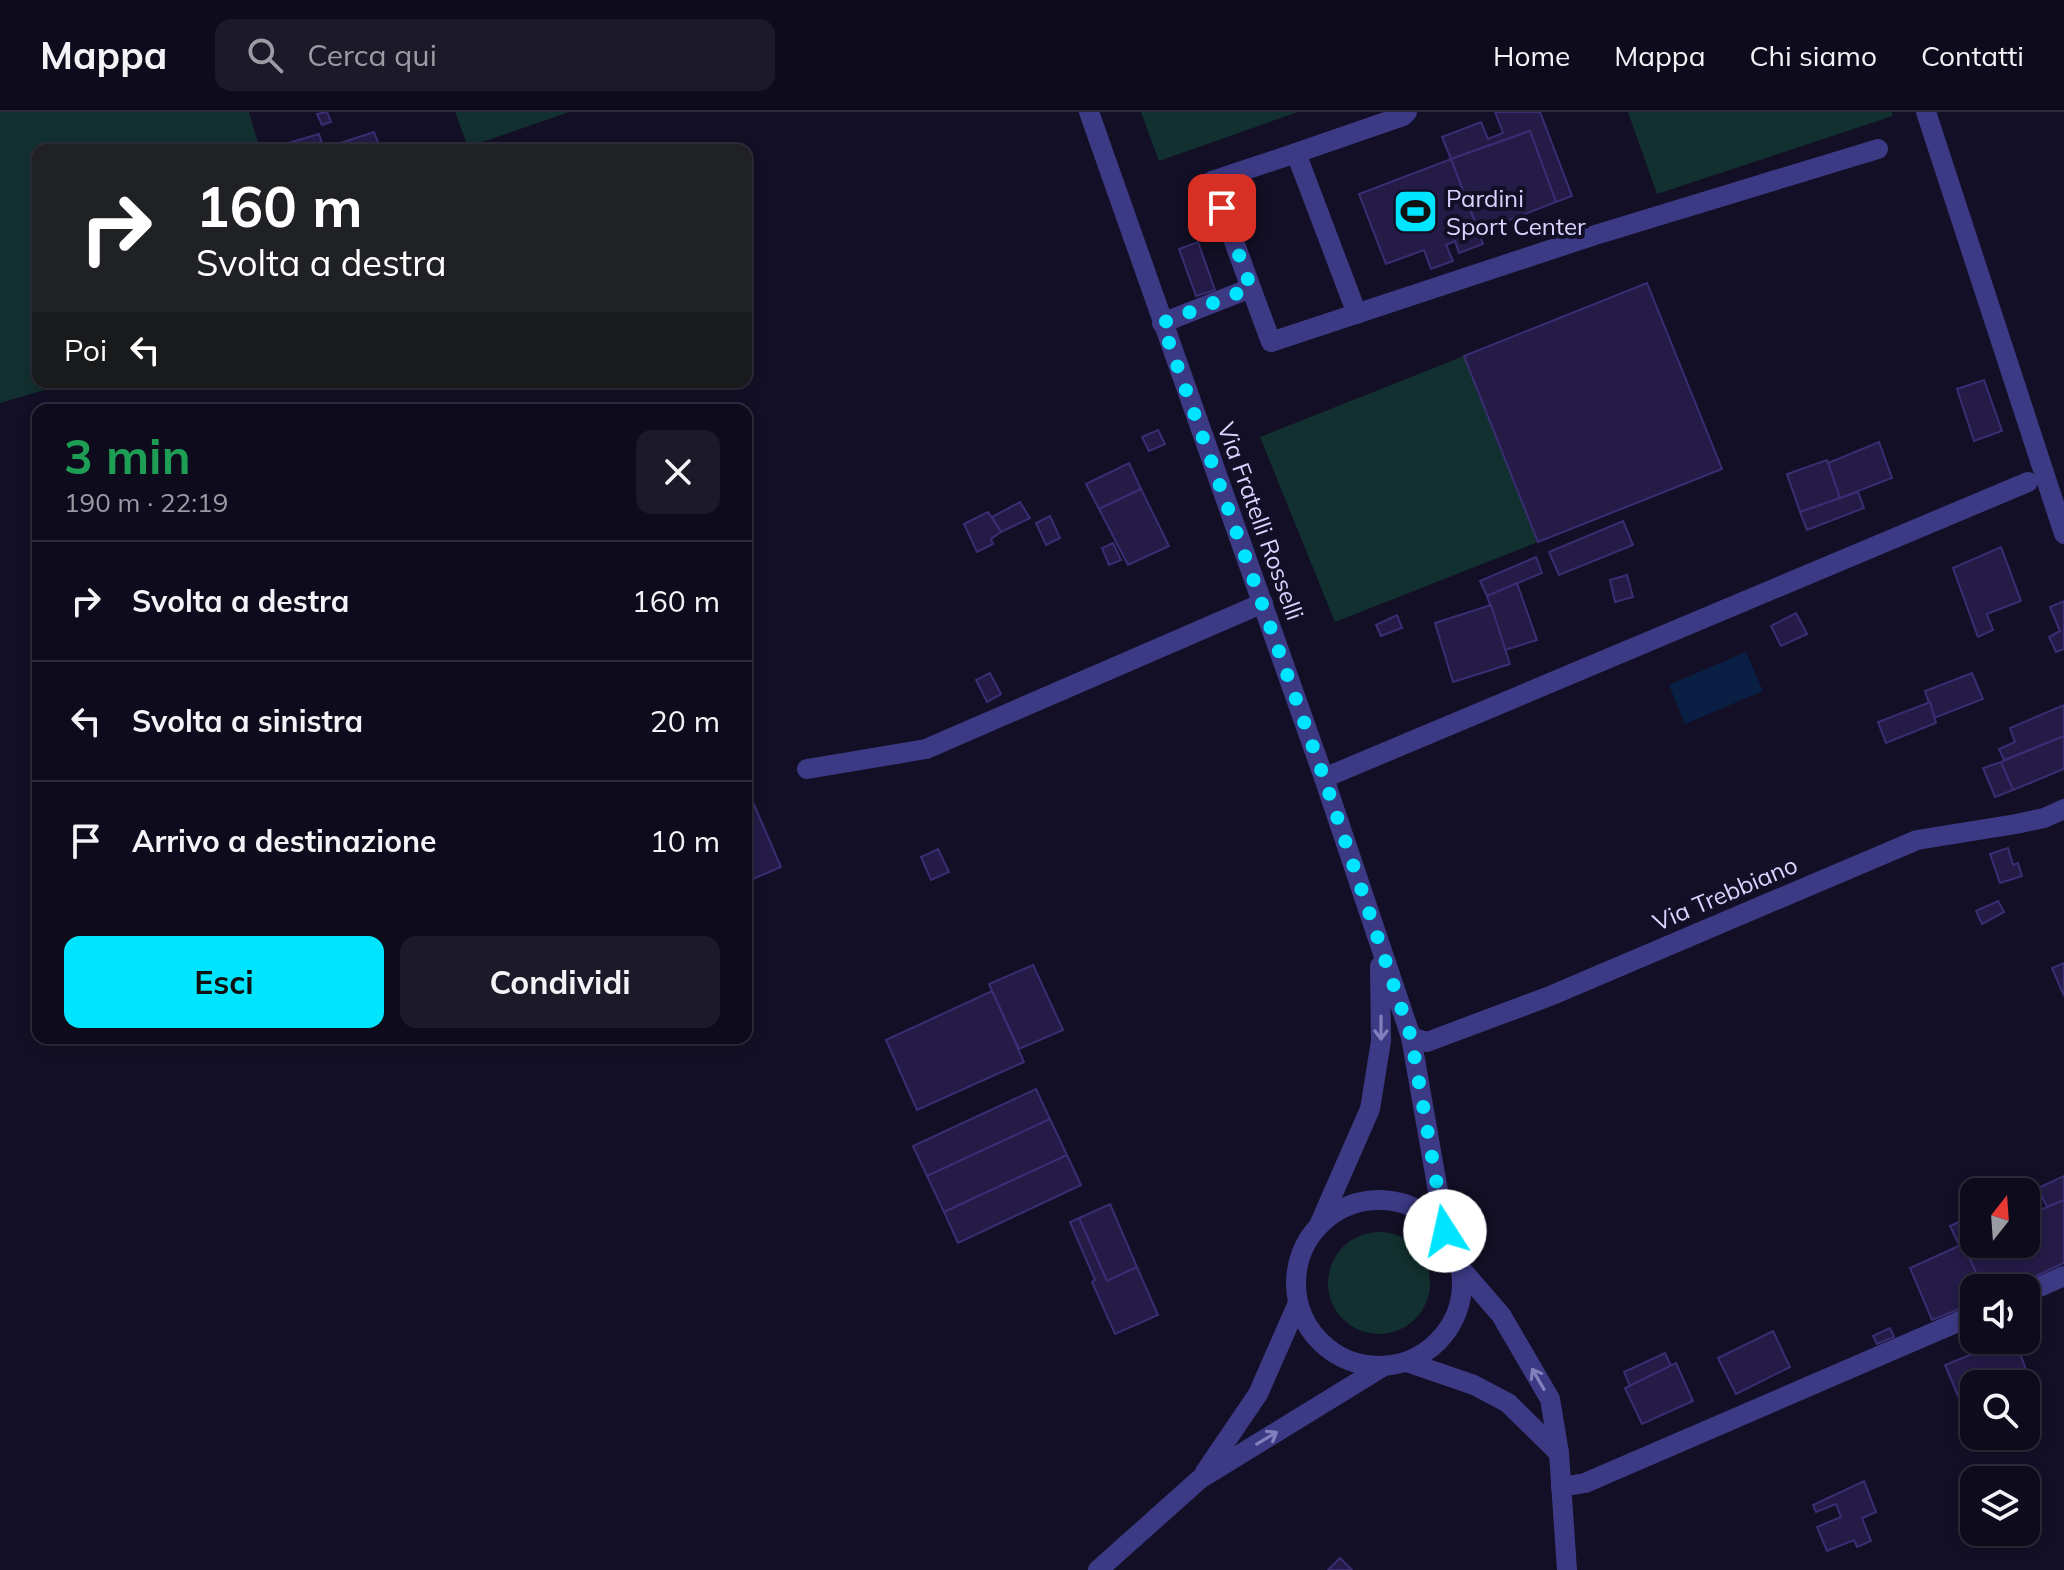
<!DOCTYPE html>
<html lang="it">
<meta charset="utf-8">
<style>
:root{--surface:#0e0b1c;--page:#1c1929;--text:#f1f3f6;--muted:#9b9ba3;--line:#2e2b3b;--accent:#00e5ff}
body{margin:0;font-family:Mulish,sans-serif;background:var(--page);color:var(--text);height:100vh;display:flex;flex-direction:column;font-size:30px;white-space:nowrap}
*{box-sizing:border-box;margin:0}
p{font-size:26px;color:var(--muted)}
.icon{flex:none;width:44px;height:44px;fill:none;stroke:currentColor;stroke-width:2;stroke-linecap:round;stroke-linejoin:round}
.map{position:relative;flex:1;overflow:hidden}
.panel{position:absolute;left:32px;top:292px;width:720px;height:640px;display:flex;flex-direction:column;background:var(--surface);border-radius:16px;box-shadow:0 4px 12px #0003,0 0 0 2px var(--line)}
.panel>*{flex:none}
.top-card{position:absolute;left:32px;top:32px;width:720px;height:244px;border-radius:16px;box-shadow:0 4px 12px #0003,0 0 0 2px var(--line);background:#202124;color:#fff;overflow:hidden}
.needle{width:52px;rotate:17deg}
.fabs{position:absolute;left:1960px;top:1066px;display:grid;gap:16px}
.fabs a{display:grid;place-items:center;width:80px;height:80px;border-radius:16px;background:var(--surface);box-shadow:0 4px 12px #0003,0 0 0 2px var(--line);font-size:40px}
.pin{position:absolute;display:grid;place-items:center;width:68px;height:68px;color:#fff;margin:-34px;border-radius:16px;box-shadow:0 4px 12px #0006}
.me{position:absolute;width:88px;margin:-44px;rotate:350deg;stroke-linejoin:round;filter:drop-shadow(0 0 6px #0008)}
.turn{display:flex;align-items:center;gap:28px;height:168px;padding:0 32px;font-size:36px}
.turn .icon{width:104px;height:104px;stroke-width:2.5}
.turn b{display:block;font-size:56px;line-height:68px}
.then{display:flex;align-items:center;height:76px;padding:0 32px;background:#0003;gap:16px;font-size:30px}
.round{display:grid;place-items:center;flex:none;width:84px;height:84px;border-radius:16px;background:var(--page)}
.headline{display:flex;align-items:center;justify-content:space-between;height:136px;padding:0 32px}
h1{font-size:48px;font-weight:700;line-height:60px;color:#1e9e55}
.primary-button{display:flex;gap:16px;margin-top:auto;padding:16px 32px}
.primary-button a{flex:1;height:92px;border-radius:16px;background:var(--accent);color:#111;font-size:32px;font-weight:700;line-height:92px;text-align:center}
.primary-button a+a{background:var(--page);color:var(--text)}
ul{padding:0;list-style:none}
li{display:flex;align-items:center;gap:24px;height:120px;padding:0 32px;border-top:2px solid var(--line)}
li div{flex:1}
li b{display:block;font-size:30px}
li em{font-style:normal}
header{display:flex;align-items:center;gap:48px;box-sizing:border-box;height:112px;padding:0 40px;background:var(--surface);border-bottom:2px solid var(--line)}
header strong{font-size:38px}
nav{display:flex;gap:44px;margin-inline-start:auto;font-size:28px}
.search{width:560px;height:72px;background:var(--page);display:flex;align-items:center;gap:20px;box-sizing:border-box;padding:0 28px;border-radius:16px;color:var(--muted);font-size:30px}
.map>svg:first-child{display:block}
.green{fill:#12302f}
.water{fill:#0a1f44}
.building{fill:#241b47;stroke:#3b2d73;stroke-width:2}
.lines{fill:none;stroke-linecap:round;stroke-linejoin:round}
.minor{stroke:#3d3a85;stroke-width:20}
.oneway{stroke:#837fbc}
.route{stroke:#00e5ff;stroke-width:14;stroke-dasharray:0 25.2}
.labels{text-anchor:middle;dominant-baseline:central;stroke-width:8;stroke-linejoin:round;paint-order:stroke}
.poi-label{font-size:24px;fill:#d9d4ff;stroke:#130f26;text-anchor:start}
.street-label{font-size:24px;fill:#d9d4ff;stroke:#130f26}
</style>
<header>
<strong>Mappa</strong>
<div class="search"><svg class="icon" aria-label="search" viewBox="0 0 24 24"><circle cx="10" cy="10" r="6"/><path d="M15 15l6 6"/></svg>Cerca qui</div>
<nav><a>Home</a><a>Mappa</a><a>Chi siamo</a><a>Contatti</a></nav>
</header>
<div class="map">
<svg width="2064" height="1458" viewBox="0 0 2064 1458">
<rect width="100%" height="100%" fill="#130f26"/>
<g class="green">
<path d="M0,0H249L260,38H38V270H72L0,291Z"/>
<path d="M455,0H569L468,35Z"/>
<path d="M1141,0H1298L1159,49Z"/>
<path d="M1628,0H1892L1893,4L1657,82Z"/>
<path d="M1464,244L1538,430L1335,510L1260,325Z"/>
<circle cx="1379" cy="1171" r="51"/>
</g>
<path class="water" d="M1746,540L1763,579L1685,612L1669,573Z"/>
<g class="building">
<path d="M327,0L331,10L322,13L317,2Z"/>
<path d="M1495,0H1540L1572,84L1556,90L1530,19L1451,47L1442,25L1481,10L1488,27L1503,21Z"/>
<path d="M1530,19L1556,90L1479,120L1451,47Z"/>
<path d="M374,20L381,38H333L331,34Z"/>
<path d="M319,22L324,38H279L278,34Z"/>
<path d="M1451,47L1483,132L1459,141L1455,129L1446,133L1453,149L1431,157L1424,138L1386,152L1359,82Z"/>
<path d="M1198,130L1215,178L1196,184L1179,137Z"/>
<path d="M1647,171L1722,357L1538,430L1464,244Z"/>
<path d="M1984,268L2002,319L1974,329L1957,277Z"/>
<path d="M1158,318L1165,332L1149,339L1142,325Z"/>
<path d="M1879,330L1892,366L1840,386L1828,351Z"/>
<path d="M1827,348L1840,386L1800,400L1787,362Z"/>
<path d="M1129,351L1141,377L1099,397L1086,372Z"/>
<path d="M1141,377L1169,434L1128,453L1099,397Z"/>
<path d="M1858,380L1864,396L1807,418L1800,400Z"/>
<path d="M1020,390L1030,406L1001,420L992,405Z"/>
<path d="M988,400L1001,420L991,427L993,432L977,440L964,412Z"/>
<path d="M1050,404L1060,426L1046,433L1036,411Z"/>
<path d="M1623,409L1633,433L1559,463L1549,440Z"/>
<path d="M1113,431L1121,448L1109,453L1102,436Z"/>
<path d="M2001,435L2021,489L1987,502L1993,518L1978,525L1953,456Z"/>
<path d="M1536,445L1542,461L1487,484L1480,469Z"/>
<path d="M1627,463L1633,485L1615,490L1610,468Z"/>
<path d="M1517,471L1537,528L1505,538L1487,484Z"/>
<path d="M2064,489V537L2056,540L2049,525L2060,519L2050,495Z"/>
<path d="M1491,493L1510,552L1453,570L1435,511Z"/>
<path d="M1796,501L1807,522L1781,534L1771,514Z"/>
<path d="M1397,503L1402,516L1381,524L1376,513Z"/>
<path d="M990,561L1001,582L987,590L976,568Z"/>
<path d="M1972,561L1983,587L1934,606L1925,579Z"/>
<path d="M1930,590L1936,611L1886,631L1878,610Z"/>
<path d="M2064,593V624L2004,648L1999,637L2015,630L2010,616Z"/>
<path d="M2064,624V657L2013,678L2001,650Z"/>
<path d="M2001,650L2013,678L1995,685L1983,656Z"/>
<path d="M746,674L781,755L746,770Z"/>
<path d="M2008,736L2013,753L2018,751L2022,764L2000,771L1990,742Z"/>
<path d="M938,737L949,760L931,768L921,745Z"/>
<path d="M1998,789L2004,800L1982,812L1976,799Z"/>
<path d="M2064,851V884L2052,856Z"/>
<path d="M1033,853L1063,918L1019,937L989,872Z"/>
<path d="M992,879L1024,950L917,998L886,928Z"/>
<path d="M1036,977L1050,1007L927,1064L913,1034Z"/>
<path d="M1050,1007L1067,1043L944,1100L927,1064Z"/>
<path d="M1067,1043L1081,1073L958,1131L944,1100Z"/>
<path d="M2064,1064V1088L2047,1095L2038,1076Z"/>
<path d="M2035,1082L2042,1097L2026,1104V1087Z"/>
<path d="M2064,1088V1151L2010,1176H1983L1963,1132L1974,1128V1132H2026V1104Z"/>
<path d="M1110,1092L1137,1155L1107,1169L1079,1106Z"/>
<path d="M1974,1103V1128L1960,1135L1950,1114Z"/>
<path d="M1079,1106L1107,1169L1137,1155L1158,1203L1115,1222L1092,1170L1095,1168L1070,1110Z"/>
<path d="M1963,1132L1983,1176H1974V1191L1932,1208L1910,1156Z"/>
<path d="M1890,1216L1894,1225L1877,1232L1873,1224Z"/>
<path d="M1773,1219L1790,1255L1736,1282L1718,1246Z"/>
<path d="M2007,1228H2015L2031,1271L1974,1272V1294L1964,1298L1945,1253Z"/>
<path d="M1665,1241L1671,1254L1630,1274L1624,1260Z"/>
<path d="M1676,1251L1693,1289L1642,1312L1625,1276Z"/>
<path d="M2031,1271L2038,1287L2028,1291L2026,1273Z"/>
<path d="M1864,1369L1876,1400L1862,1406L1871,1429L1857,1435L1854,1428L1827,1439L1817,1415L1841,1405L1836,1392L1816,1400L1813,1393Z"/>
<path d="M1340,1446L1352,1458H1328Z"/>
</g>
<g class="lines">
<g class="minor">
<path d="M1089,0L1324,666L1411,925L1445,1119"/>
<path d="M1926,0L2064,422"/>
<path d="M1296,41L1403,4L1407,0"/>
<path d="M1251,176L1212,69L1296,41L1357,202"/>
<path d="M1162,211L1251,176L1271,230L1592,124L1878,37"/>
<path d="M807,657L926,637L1263,491"/>
<path d="M1324,666L2028,370"/>
<path d="M1411,925L1427,930L1550,884L1917,728L2016,712L2044,706L2064,697"/>
<circle cx="1379" cy="1171" r="83"/>
<path d="M1320,1111L1370,997L1381,929L1380,854"/>
<path d="M1462,1158L1501,1203L1550,1287L1559,1341L1567,1458"/>
<path d="M2026,1181L2064,1164"/>
<path d="M1407,1250L1474,1273L1508,1291L1559,1341"/>
<path d="M1205,1360L1258,1282L1298,1191"/>
<path d="M1561,1375L1585,1371L1974,1203"/>
<path d="M1098,1458L1200,1367L1384,1254"/>
</g>
</g>
<defs><path id="oneway-shaft" d="M-6 0H5M1.5-3L5.5 0L1.5 3" fill="none" stroke-width="1.6" stroke-linecap="round" stroke-linejoin="round" transform="scale(2)"/></defs>
<g class="oneway">
<use href="#oneway-shaft" transform="translate(1381 916) rotate(90)"/>
<use href="#oneway-shaft" transform="translate(1538 1267) rotate(-120)"/>
<use href="#oneway-shaft" transform="translate(1267 1326) rotate(-31)"/>
</g>
<g class="lines">
<path class="route" d="M1222,96L1251,176L1162,211L1324,666L1411,925L1445,1119"/>
</g>
<defs>
<symbol id="stadium-square" viewBox="-11 -11 22 22"><rect x="-9" y="-9" width="18" height="18" rx="4" fill="#00e5ff" stroke="#130f26"/><path d="M0-5a6.5 5 0 1 0 0 10a6.5 5 0 1 0 0-10ZM-3.5-1.8h7v3.6h-7Z" fill="#111"/></symbol>
</defs>
<g fill-rule="evenodd">
<use href="#stadium-square" x="1390" y="74" width="51" height="51"/>
</g>
<g class="labels">
<g class="poi-label">
<text x="1446" y="86">Pardini<tspan x="1446" dy="28">Sport Center</tspan></text>
</g>
<g class="street-label">
<text transform="translate(1261 409) rotate(70)">Via Fratelli Rosselli</text>
<text transform="translate(1725 781) rotate(-23)">Via Trebbiano</text>
</g>
</g>
</svg>
<div class="fabs">
<a><svg class="needle" viewBox="-14 -14 28 28"><path d="M0-13l5 13h-10z" fill="#e53935"/><path d="M0 13l5-13h-10z" fill="#9b9ba3"/></svg></a>
<a><svg class="icon" aria-label="sound" viewBox="0 0 24 24"><path d="M4 9h4l5-4v14l-5-4H4zM17 9q2 3 0 6"/></svg></a>
<a><svg class="icon" aria-label="search" viewBox="0 0 24 24"><circle cx="10" cy="10" r="6"/><path d="M15 15l6 6"/></svg></a>
<a><svg class="icon" aria-label="layers" viewBox="0 0 24 24"><path d="M12 4l9 5-9 5-9-5zM3 14l9 5 9-5"/></svg></a>
</div>
<div class="pin" style="left:1222px;top:96px;background:#d93025"><svg class="icon" aria-label="arrive" viewBox="0 0 24 24"><path d="M6 21V4h12l-3 4 3 4H6"/></svg></div>
<svg class="me" style="left:1445px;top:1119px" viewBox="-20 -20 40 40"><circle r="19" fill="#fff"/><path d="M0-13L10 11 0 6-10 11z" fill="#00e5ff"/></svg>
<div class="top-card">
<div class="turn"><svg class="icon" aria-label="right" viewBox="0 0 24 24"><path d="M7 20v-9h11M14 6l5 5-5 5"/></svg><div><b>160 m</b>Svolta a destra</div></div>
<div class="then">Poi<svg class="icon" aria-label="left" viewBox="0 0 24 24"><path d="M17 20v-9H6M10 6l-5 5 5 5"/></svg></div>
</div>
<section class="panel">
<div class="headline"><div><h1>3 min</h1><p>190 m · 22:19</p></div><a class="round"><svg class="icon" aria-label="close" viewBox="0 0 24 24"><path d="M6 6l12 12M18 6L6 18"/></svg></a></div>
<ul>
<li><svg class="icon" aria-label="right" viewBox="0 0 24 24"><path d="M7 20v-9h11M14 6l5 5-5 5"/></svg><div><b>Svolta a destra</b></div><em>160 m</em></li>
<li><svg class="icon" aria-label="left" viewBox="0 0 24 24"><path d="M17 20v-9H6M10 6l-5 5 5 5"/></svg><div><b>Svolta a sinistra</b></div><em>20 m</em></li>
<li><svg class="icon" aria-label="arrive" viewBox="0 0 24 24"><path d="M6 21V4h12l-3 4 3 4H6"/></svg><div><b>Arrivo a destinazione</b></div><em>10 m</em></li>
</ul>
<div class="primary-button"><a>Esci</a><a>Condividi</a></div>
</section>
</div>
